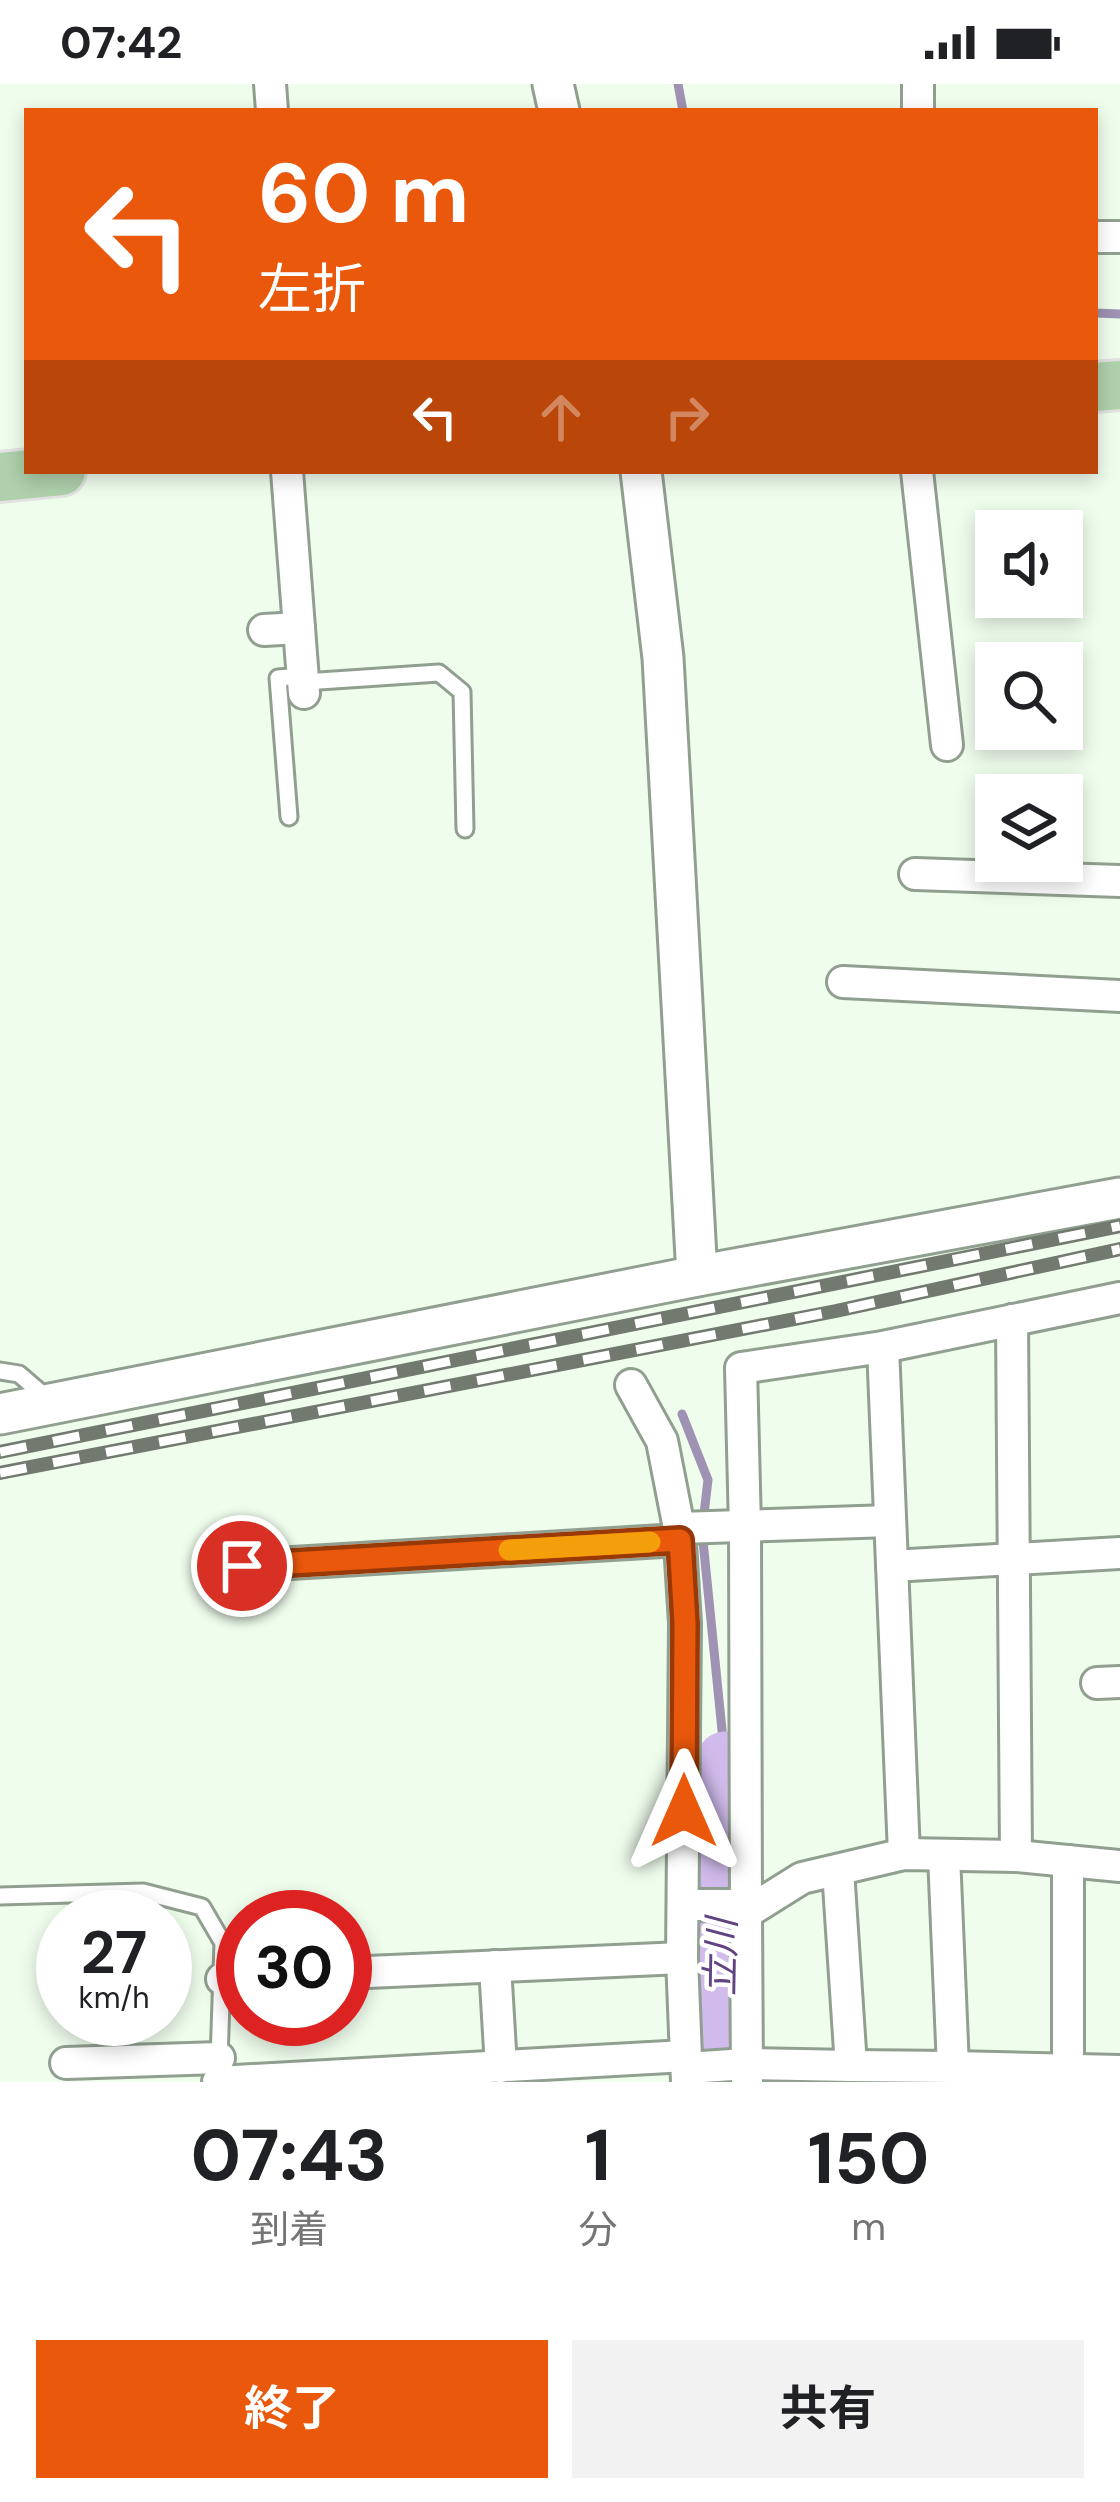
<!DOCTYPE html>
<html lang="ja">
<meta charset="utf-8">
<style>
:root{--surface:#fff;--page:#f2f2f2;--text:#202124;--muted:#757577;--accent:#ea580c}
body{margin:0;font-family:"DM Sans","Noto Sans JP",sans-serif;background:var(--page);color:var(--text);height:100vh;display:flex;flex-direction:column;font-size:45px;white-space:nowrap}
*{box-sizing:border-box;margin:0}
p{font-size:39px;color:var(--muted)}
.icon{flex:none;width:66px;height:66px;fill:none;stroke:currentColor;stroke-width:2;stroke-linecap:round;stroke-linejoin:round}
.map{position:relative;height:1998px;overflow:hidden}
.sheet{display:flex;flex-direction:column;background:var(--surface);flex:1}
.sheet>*{flex:none}
.top-card{position:absolute;left:24px;top:24px;width:1074px;height:366px;border-radius:0px;box-shadow:0 6px 18px #0003;background:#ea580c;color:#fff;overflow:hidden}
.tools{position:absolute;left:975px;top:426px;display:grid;gap:24px}
.tools a{display:grid;place-items:center;width:108px;height:108px;border-radius:0px;background:var(--surface);box-shadow:0 6px 18px #0003;font-size:60px}
.speed{position:absolute;left:36px;top:1806px;display:flex;gap:24px;font-size:60px;font-weight:700;text-align:center}
.speed>*{display:grid;place-content:center;width:156px;height:156px;border-radius:50%;background:var(--surface);box-shadow:0 6px 18px #0003;line-height:1}
.speed small{font-size:30px;font-weight:400}
.speed .limit{border:18px solid #d22;background:#fff;color:#111}
.pin{position:absolute;display:grid;place-items:center;width:102px;height:102px;color:#fff;margin:-51px;border:6px solid #fff;border-radius:50%;box-shadow:0 3px 12px #0007}
.me{position:absolute;width:132px;margin:-66px;rotate:0deg;stroke-linejoin:round;filter:drop-shadow(0 0 9px #0008)}
.turn{display:flex;align-items:center;gap:42px;height:252px;padding:0 36px;font-size:54px}
.turn .icon{width:156px;height:156px;stroke-width:2.5}
.turn b{display:block;font-size:84px;line-height:102px}
.lanes{display:flex;align-items:center;height:114px;padding:0 36px;background:#0003;justify-content:center;gap:60px;direction:ltr}
.lanes .off{opacity:.35}
.eta{display:flex;justify-content:space-evenly;align-items:center;height:204px;text-align:center}
.eta b{font-size:72px;font-weight:700;line-height:84px}
.action{display:flex;gap:24px;margin-top:auto;padding:24px 36px}
.action a{flex:1;height:138px;border-radius:0px;background:var(--accent);color:#fff;font-size:48px;font-weight:700;line-height:138px;text-align:center}
.action a+a{background:var(--page);color:var(--text)}
.status{display:flex;justify-content:space-between;align-items:center;height:84px;padding:0 60px;background:var(--surface);direction:ltr}
.status svg{height:33px;fill:currentColor}
.map>svg:first-child{display:block}
.lines{fill:none;stroke-linecap:round;stroke-linejoin:round}
.stream{stroke:#9f92b2;stroke-width:9}
.river{stroke:#d0bbec;stroke-width:57}
.service-casing{stroke:#919f90;stroke-width:21}
.minor-casing{stroke:#919f90;stroke-width:36}
.tertiary-casing{stroke:#919f90;stroke-width:45}
.primary-casing{stroke:#e1e2e1;stroke-width:54}
.service{stroke:#fff;stroke-width:15}
.minor{stroke:#fff;stroke-width:30}
.tertiary{stroke:#fff;stroke-width:39}
.primary{stroke:#aed0ab;stroke-width:48}
.rail-casing{stroke:#727a70;stroke-width:14}
.rail{stroke:#fff;stroke-width:9;stroke-dasharray:27;stroke-linecap:butt}
.route-casing{stroke:#983908;stroke-width:30}
.route{stroke:#ea580c;stroke-width:21}
.slow{stroke:#f59e0b;stroke-width:21}
.labels{text-anchor:middle;dominant-baseline:central;stroke-width:9;stroke-linejoin:round;paint-order:stroke}
.water-label{font-size:39px;font-style:italic;fill:#604380;stroke:#fff}
</style>
<div class="status"><b>07:42</b><svg viewBox="0 0 49 12"><path d="M0 12V9h3v3zM5 12V6h3v6zM10 12V3h3v9zM15 12V0h3v12zM26 1h20v11H26zM47 4h2v5h-2z"/></svg></div>
<div class="map">
<svg width="1120" height="1998" viewBox="0 0 1120 1998">
<rect width="100%" height="100%" fill="#effded"/>
<g class="lines">
<g class="stream">
<path d="M678,0L683,27"/>
<path d="M1095,229L1120,230"/>
<path d="M682,1330L708,1396L702,1447L725,1676"/>
</g>
<path class="river" d="M719,1998L716,1869L725,1676"/>
<defs>
<g id="service">
<path d="M304,598L439,589L462,608L465,745"/>
<path d="M289,733L278,594L303,592"/>
<path d="M0,1287L19,1290L48,1315"/>
<path d="M0,1812L143,1808L202,1823L223,1859L219,1976"/>
</g>
<g id="minor">
<path d="M270,0L272,27"/>
<path d="M918,27V0"/>
<path d="M1095,153H1120"/>
<path d="M287,387L304,609"/>
<path d="M917,387L947,661"/>
<path d="M264,546L299,544"/>
<path d="M915,790L1120,797"/>
<path d="M843,898L1120,912"/>
<path d="M1012,1236L1016,1772"/>
<path d="M883,1263L904,1770"/>
<path d="M631,1301L662,1357L679,1444"/>
<path d="M242,1482L679,1456"/>
<path d="M892,1482L1120,1469"/>
<path d="M1097,1599L1120,1598"/>
<path d="M683,1821H746"/>
<path d="M746,1829L745,1443L741,1284L883,1263L1120,1214"/>
<path d="M495,1882L501,1983"/>
<path d="M345,1889L682,1874"/>
<path d="M222,1895L243,1894"/>
<path d="M66,1979L219,1974"/>
<path d="M851,1982L953,1983L944,1771"/>
<path d="M953,1983L1120,1987"/>
<path d="M687,1984L747,1980L851,1982L838,1786"/>
<path d="M1068,1986V1777"/>
<path d="M218,1998L686,1972"/>
<path d="M687,1998L682,1874L685,1539L679,1444L890,1437"/>
<path d="M747,1998L746,1829L802,1794L904,1770L1016,1772L1120,1782"/>
</g>
<g id="tertiary">
<path d="M553,0L559,27"/>
<path d="M641,387L663,574L697,1192"/>
<path d="M0,1330L697,1192L1120,1114"/>
</g>
<g id="primary">
<path d="M1095,303L1120,301"/>
<path d="M0,393L61,387"/>
</g>
</defs>
<use href="#service" class="service-casing"/>
<use href="#minor" class="minor-casing"/>
<use href="#tertiary" class="tertiary-casing"/>
<use href="#primary" class="primary-casing"/>
<use href="#service" class="service"/>
<use href="#minor" class="minor"/>
<use href="#tertiary" class="tertiary"/>
<use href="#primary" class="primary"/>
<defs>
<g id="rail">
<path d="M0,1368L1120,1142"/>
<path d="M0,1389L836,1227L1120,1165"/>
</g>
</defs>
<use href="#rail" class="rail-casing"/>
<use href="#rail" class="rail"/>
</g>
<g class="lines">
<defs>
<path id="route" d="M242,1482L680,1456L685,1539L684,1727"/>
</defs>
<use href="#route" class="route-casing"/>
<use href="#route" class="route"/>
<path class="slow" d="M509,1466L650,1458"/>
</g>
<g class="labels">
<g class="water-label">
<text transform="translate(721 1873) rotate(-89)">立川</text>
</g>
</g>
</svg>
<div class="tools">
<a><svg class="icon" aria-label="sound" viewBox="0 0 24 24"><path d="M4 9h4l5-4v14l-5-4H4zM17 9q2 3 0 6"/></svg></a>
<a><svg class="icon" aria-label="search" viewBox="0 0 24 24"><circle cx="10" cy="10" r="6"/><path d="M15 15l6 6"/></svg></a>
<a><svg class="icon" aria-label="layers" viewBox="0 0 24 24"><path d="M12 4l9 5-9 5-9-5zM3 14l9 5 9-5"/></svg></a>
</div>
<div class="speed"><div>27<small>km/h</small></div><div class="limit">30</div></div>
<div class="pin" style="left:242px;top:1482px;background:#d93025"><svg class="icon" aria-label="arrive" viewBox="0 0 24 24"><path d="M6 21V4h12l-3 4 3 4H6"/></svg></div>
<svg class="me" style="left:684px;top:1727px" viewBox="-20 -20 40 40"><path d="M0-17L14 15 0 8-14 15z" fill="#ea580c" stroke="#fff" stroke-width="4"/></svg>
<div class="top-card">
<div class="turn"><svg class="icon" aria-label="left" viewBox="0 0 24 24"><path d="M17 20v-9H6M10 6l-5 5 5 5"/></svg><div><b>60 m</b>左折</div></div>
<div class="lanes"><svg class="icon" aria-label="left" viewBox="0 0 24 24"><path d="M17 20v-9H6M10 6l-5 5 5 5"/></svg><svg class="icon off" aria-label="ahead" viewBox="0 0 24 24"><path d="M12 20V5M6 11l6-6 6 6"/></svg><svg class="icon off" aria-label="right" viewBox="0 0 24 24"><path d="M7 20v-9h11M14 6l5 5-5 5"/></svg></div>
</div>
</div>
<section class="sheet">
<div class="eta">
<div><b>07:43</b><p>到着</p></div>
<div><b>1</b><p>分</p></div>
<div><b>150</b><p>m</p></div>
</div>
<div class="action"><a>終了</a><a>共有</a></div>
</section>
